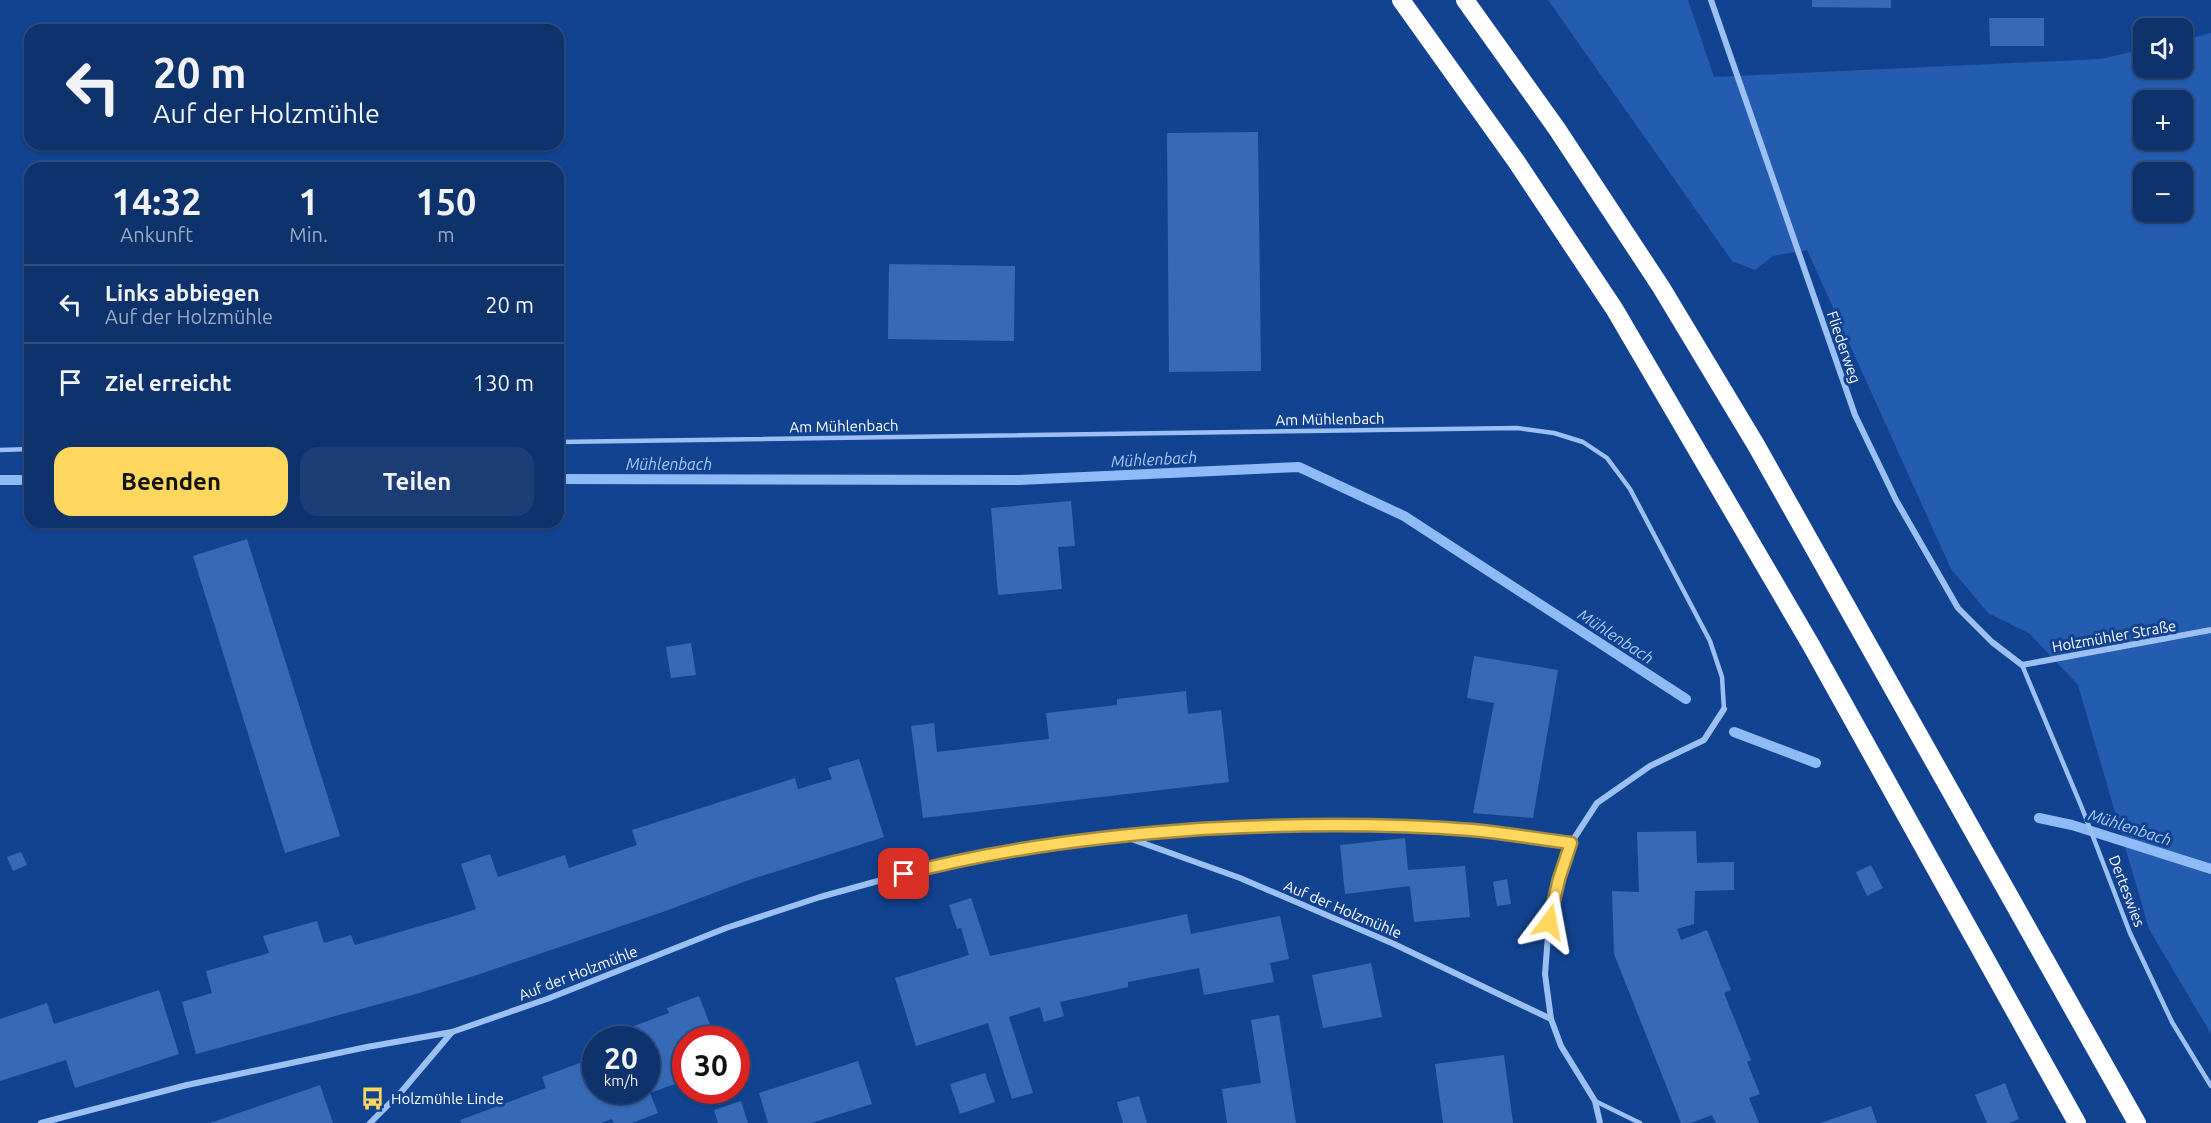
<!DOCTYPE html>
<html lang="de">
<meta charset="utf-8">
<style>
:root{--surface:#0e326c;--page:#1c3e74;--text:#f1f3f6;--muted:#9baac2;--line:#2e4d7f;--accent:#ffd75e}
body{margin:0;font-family:Ubuntu,sans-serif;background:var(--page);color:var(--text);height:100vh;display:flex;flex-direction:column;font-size:22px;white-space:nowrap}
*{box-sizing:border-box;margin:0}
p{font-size:20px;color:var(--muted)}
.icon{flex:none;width:33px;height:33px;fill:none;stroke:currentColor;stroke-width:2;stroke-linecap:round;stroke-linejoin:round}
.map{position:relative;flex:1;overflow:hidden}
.sheet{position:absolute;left:24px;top:162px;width:540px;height:366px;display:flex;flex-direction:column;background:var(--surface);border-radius:18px;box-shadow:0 2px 4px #0004,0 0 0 2px var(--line)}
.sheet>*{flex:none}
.guide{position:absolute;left:24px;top:24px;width:540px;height:126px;border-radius:18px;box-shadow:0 2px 4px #0004,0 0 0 2px var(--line);background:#0e326c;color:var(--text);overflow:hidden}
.tools{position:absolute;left:2133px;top:18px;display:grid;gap:12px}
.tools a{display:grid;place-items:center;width:60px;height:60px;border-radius:12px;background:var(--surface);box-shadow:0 2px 4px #0004,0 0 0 2px var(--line);font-size:30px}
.speed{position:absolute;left:582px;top:1026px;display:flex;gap:12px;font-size:30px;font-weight:700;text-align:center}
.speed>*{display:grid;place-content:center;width:78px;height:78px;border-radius:50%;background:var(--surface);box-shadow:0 2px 4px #0004,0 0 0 2px var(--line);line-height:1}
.speed small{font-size:15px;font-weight:400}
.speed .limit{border:9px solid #d22;background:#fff;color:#111}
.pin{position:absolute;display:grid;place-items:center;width:51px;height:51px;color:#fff;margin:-26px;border-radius:12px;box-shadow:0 3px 9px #0006}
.me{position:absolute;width:66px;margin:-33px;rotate:13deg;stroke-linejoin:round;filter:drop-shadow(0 0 4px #0008)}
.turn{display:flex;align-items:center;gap:21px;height:126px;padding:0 30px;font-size:27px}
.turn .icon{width:78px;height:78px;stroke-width:2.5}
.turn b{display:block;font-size:42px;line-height:51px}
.eta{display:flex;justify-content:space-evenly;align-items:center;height:102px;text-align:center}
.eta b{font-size:36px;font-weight:700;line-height:42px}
.primary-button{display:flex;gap:12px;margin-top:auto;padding:12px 30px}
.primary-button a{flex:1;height:69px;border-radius:18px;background:var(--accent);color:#111;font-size:24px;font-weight:700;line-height:69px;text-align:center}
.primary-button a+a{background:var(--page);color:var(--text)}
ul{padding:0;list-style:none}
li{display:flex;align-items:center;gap:18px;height:78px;padding:0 30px;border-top:2px solid var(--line)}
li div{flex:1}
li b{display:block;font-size:22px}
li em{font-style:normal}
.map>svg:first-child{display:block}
.green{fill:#245caf;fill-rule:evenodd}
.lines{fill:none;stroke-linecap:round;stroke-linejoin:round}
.stream{stroke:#8ebaf5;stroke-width:10}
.building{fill:#366ab7}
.lane{stroke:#9dc0f2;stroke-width:4.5}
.street{stroke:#9dc0f2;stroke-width:6}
.highway{stroke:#fff;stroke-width:18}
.route-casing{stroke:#a68c3d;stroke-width:15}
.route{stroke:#ffd75e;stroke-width:10}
.labels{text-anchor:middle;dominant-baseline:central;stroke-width:6;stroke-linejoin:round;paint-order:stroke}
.street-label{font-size:15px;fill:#fff;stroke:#124390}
.poi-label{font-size:15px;fill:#fff;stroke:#124390;text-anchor:start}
.water-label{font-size:16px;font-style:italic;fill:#a9caf9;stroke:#124390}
</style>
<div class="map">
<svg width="2211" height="1123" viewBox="0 0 2211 1123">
<rect width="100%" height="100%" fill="#124390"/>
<path class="green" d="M1548,0H1688L1714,77L2101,59L2143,49L2144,68H2182L2183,40L2211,33V1034L2149,929L2078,685L2030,634L1988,613L1951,569L1807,250L1773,256L1755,270L1732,261ZM2144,100H2182V140H2144ZM2144,172H2182V212H2144Z"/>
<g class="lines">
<g class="stream">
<path d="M558,479L1019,480L1299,467L1404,516L1686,699"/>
<path d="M0,480H30"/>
<path d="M1734,732L1816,763"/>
<path d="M2039,818L2072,825L2211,869"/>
</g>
</g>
<g class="building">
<path d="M1812,0H1891V8L1812,7Z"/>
<path d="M1989,18H2044V46H1990Z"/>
<path d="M1258,132L1261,371L1169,372L1167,133Z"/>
<path d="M889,264L1015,266L1014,341L888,339Z"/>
<path d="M1071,501L1075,546L1058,547L1062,589L998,595L991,508Z"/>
<path d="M247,539L340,836L285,853L193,556Z"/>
<path d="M691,643L696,675L671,678L666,647Z"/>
<path d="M1474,656L1558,670L1533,818L1473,813L1494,703L1467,698Z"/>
<path d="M1186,691L1188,714L1221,710L1229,782L923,818L911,726L934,723L937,752L1049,739L1046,713L1117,705V699Z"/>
<path d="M859,759L884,837L746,881L660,913L477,975L416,994L196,1054L182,1002L212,993L206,971L269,953L263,936L317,921L324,943L351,935L355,945L458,915L476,909L461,864L490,854L498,877L565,855L569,868L637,845L632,830L795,778L798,789L832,779L828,768Z"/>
<path d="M1696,831L1697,863L1734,862V890L1695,891L1694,924L1677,929L1681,940L1707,930L1731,990L1724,993L1751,1060L1747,1062L1760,1094L1749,1098L1759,1123H1716L1712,1115L1691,1123H1681L1614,954L1612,891L1639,892L1637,832Z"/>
<path d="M1405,838L1408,870L1465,866L1470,917L1414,922L1410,886L1345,894L1340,845Z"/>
<path d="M21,852L27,865L13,871L7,857Z"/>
<path d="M1871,865L1883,888L1867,896L1856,872Z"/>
<path d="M1507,879L1511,904L1497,906L1493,882Z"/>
<path d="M971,898L990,956L1187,914L1191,934L1280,916L1289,959L1270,963L1274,982L1204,995L1199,968L1128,982V987L1060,1002L1064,1016L1044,1022L1040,1007L1009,1017L1033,1093L1012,1099L988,1023L916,1046L895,978L969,955L961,928L957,929L949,905Z"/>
<path d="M1371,963L1382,1017L1323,1028L1312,975Z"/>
<path d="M159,990L179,1054L75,1088L66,1060L0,1081V1019L47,1003L54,1024Z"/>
<path d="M699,996L716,1040H686V1080L650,1093L658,1113L632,1123H614L612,1119L601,1123H462L460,1120L546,1088L542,1077L596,1057V1090H646V1040H630L626,1029L669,1013L667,1008Z"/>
<path d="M1279,1015L1296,1123H1227L1222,1089L1261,1083L1251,1020Z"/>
<path d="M1504,1055L1513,1123H1443L1435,1064Z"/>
<path d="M858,1061L872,1104L811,1123H768L759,1093Z"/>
<path d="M985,1073L995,1102L960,1114L950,1084Z"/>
<path d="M2005,1083L2019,1119L2009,1123H1987L1975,1095Z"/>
<path d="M320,1085L333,1123H210Z"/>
<path d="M1139,1096L1147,1123H1123L1117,1102Z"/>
<path d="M741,1101L748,1123H718L714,1110Z"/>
<path d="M1871,1106L1877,1123H1820Z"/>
</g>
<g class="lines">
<g class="lane">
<path d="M558,442L1517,428L1554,433L1583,442L1607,458L1630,489L1710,641L1722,677L1724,709"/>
<path d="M0,450L30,449"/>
<path d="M2022,665L2082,808L2130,933L2172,1022L2211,1086"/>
<path d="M1595,1101L1640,1123"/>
</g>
<g class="street">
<path d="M1711,0L1855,415L1896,500L1958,608L1992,642L2022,665L2211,630"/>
<path d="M1123,836L1240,878L1394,944L1551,1019"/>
<path d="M41,1123L187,1085L367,1047L452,1032L547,999L726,928L820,897L925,868L1029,848L1120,835L1249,826L1360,825L1474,830L1571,843"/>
<path d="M370,1123L402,1091L452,1032"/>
<path d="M1600,1123L1595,1101L1561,1046L1551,1019L1545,974L1549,922L1559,879L1571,843L1597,803L1650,766L1704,740L1724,709"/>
</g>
<g class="highway">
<path d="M1401,0L1516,161L1615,310L1811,645L2077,1123"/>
<path d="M1465,0L1557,129L1661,287L1756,445L2137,1123"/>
</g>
</g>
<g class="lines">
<defs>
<path id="route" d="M904,874C1001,848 1101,836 1200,829C1290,824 1382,823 1472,830C1505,833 1538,839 1571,843L1559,879L1549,922"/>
</defs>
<use href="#route" class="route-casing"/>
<use href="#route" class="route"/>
</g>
<defs>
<symbol id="bus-bare" viewBox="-9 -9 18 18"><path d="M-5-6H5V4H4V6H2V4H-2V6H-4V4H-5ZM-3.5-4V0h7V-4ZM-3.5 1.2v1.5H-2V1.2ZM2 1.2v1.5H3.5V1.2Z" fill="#ffd75e" stroke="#124390" stroke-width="2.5" paint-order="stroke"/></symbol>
</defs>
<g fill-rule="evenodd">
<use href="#bus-bare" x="356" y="1082" width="33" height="33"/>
</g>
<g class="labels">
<g class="street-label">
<text transform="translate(1844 347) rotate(71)">Fliederweg</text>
<text transform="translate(1330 419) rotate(-1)">Am Mühlenbach</text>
<text transform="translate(844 426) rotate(-1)">Am Mühlenbach</text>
<text transform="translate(2114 636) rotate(-10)">Holzmühler Straße</text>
<text transform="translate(2127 891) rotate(69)">Derteswies</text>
<text transform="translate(1343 909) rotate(23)">Auf der Holzmühle</text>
<text transform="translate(578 973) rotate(-21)">Auf der Holzmühle</text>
</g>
<g class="poi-label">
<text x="391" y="1098">Holzmühle Linde</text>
</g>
<g class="water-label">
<text transform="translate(1154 459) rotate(-3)">Mühlenbach</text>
<text x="669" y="464">Mühlenbach</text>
<text transform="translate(1616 636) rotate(33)">Mühlenbach</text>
<text transform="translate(2130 827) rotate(18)">Mühlenbach</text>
</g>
</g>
</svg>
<div class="tools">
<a><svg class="icon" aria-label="sound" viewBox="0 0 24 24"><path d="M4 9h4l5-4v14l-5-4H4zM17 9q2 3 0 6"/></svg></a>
<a>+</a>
<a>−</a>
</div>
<div class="speed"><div>20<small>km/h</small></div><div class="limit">30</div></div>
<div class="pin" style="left:904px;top:874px;background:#d93025"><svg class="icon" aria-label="arrive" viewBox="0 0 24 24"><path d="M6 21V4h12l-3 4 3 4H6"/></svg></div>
<svg class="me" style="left:1549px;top:922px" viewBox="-20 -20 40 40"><path d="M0-17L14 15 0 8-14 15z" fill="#ffd75e" stroke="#fff" stroke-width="4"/></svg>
<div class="guide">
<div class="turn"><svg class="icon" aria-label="left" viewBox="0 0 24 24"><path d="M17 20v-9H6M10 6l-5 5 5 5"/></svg><div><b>20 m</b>Auf der Holzmühle</div></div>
</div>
<section class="sheet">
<div class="eta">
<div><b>14:32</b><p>Ankunft</p></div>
<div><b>1</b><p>Min.</p></div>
<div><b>150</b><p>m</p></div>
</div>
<ul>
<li><svg class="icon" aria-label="left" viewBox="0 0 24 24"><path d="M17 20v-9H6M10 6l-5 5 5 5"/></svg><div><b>Links abbiegen</b><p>Auf der Holzmühle</p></div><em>20 m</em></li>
<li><svg class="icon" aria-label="arrive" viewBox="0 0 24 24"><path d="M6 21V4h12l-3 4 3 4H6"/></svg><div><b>Ziel erreicht</b></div><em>130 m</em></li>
</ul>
<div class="primary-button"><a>Beenden</a><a>Teilen</a></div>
</section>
</div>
